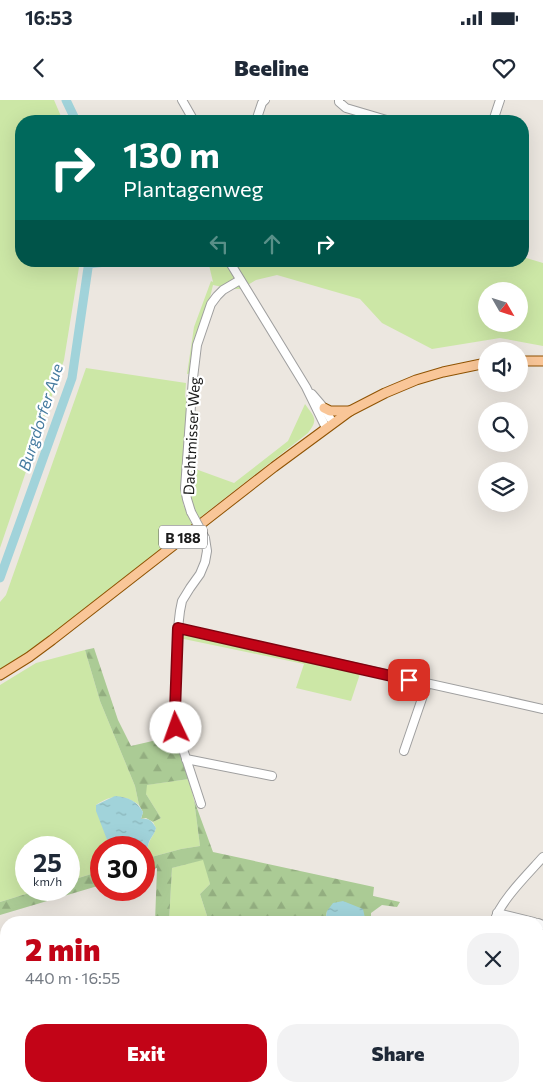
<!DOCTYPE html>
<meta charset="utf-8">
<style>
:root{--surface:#fff;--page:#f2f2f3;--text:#1f2937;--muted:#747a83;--accent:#c20417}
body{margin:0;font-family:Commissioner,sans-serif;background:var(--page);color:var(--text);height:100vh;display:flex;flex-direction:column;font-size:19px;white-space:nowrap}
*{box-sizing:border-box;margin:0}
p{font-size:16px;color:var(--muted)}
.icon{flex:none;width:28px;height:28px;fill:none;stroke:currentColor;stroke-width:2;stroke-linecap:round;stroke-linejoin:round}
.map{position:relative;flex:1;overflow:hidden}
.drawer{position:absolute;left:0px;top:816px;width:544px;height:176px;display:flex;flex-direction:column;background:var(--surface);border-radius:20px 20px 0 0;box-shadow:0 5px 20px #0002}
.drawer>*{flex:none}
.banner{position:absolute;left:15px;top:15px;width:514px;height:152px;border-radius:20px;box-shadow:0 5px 20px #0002;background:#00695c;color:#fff;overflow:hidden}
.needle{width:32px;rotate:129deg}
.tools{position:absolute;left:478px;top:182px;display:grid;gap:10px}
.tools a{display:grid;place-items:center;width:50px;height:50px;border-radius:50%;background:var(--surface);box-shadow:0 5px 20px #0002;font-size:25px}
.speed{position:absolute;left:15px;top:736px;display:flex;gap:10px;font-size:25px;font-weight:700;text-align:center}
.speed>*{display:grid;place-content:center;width:65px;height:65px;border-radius:50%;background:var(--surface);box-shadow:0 5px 20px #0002;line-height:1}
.speed small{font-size:12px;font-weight:400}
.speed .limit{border:8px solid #d22;background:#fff;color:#111}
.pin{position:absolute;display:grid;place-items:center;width:42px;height:42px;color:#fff;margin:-21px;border-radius:10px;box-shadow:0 2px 8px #0006}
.me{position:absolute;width:55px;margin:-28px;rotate:357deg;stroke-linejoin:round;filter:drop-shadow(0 0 4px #0008)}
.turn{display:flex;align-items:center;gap:18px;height:105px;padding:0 25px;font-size:22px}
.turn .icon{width:65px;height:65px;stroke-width:2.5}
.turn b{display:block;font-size:35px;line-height:42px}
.lanes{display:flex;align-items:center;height:48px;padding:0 25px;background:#0003;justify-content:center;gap:25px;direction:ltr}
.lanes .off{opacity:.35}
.round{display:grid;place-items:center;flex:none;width:52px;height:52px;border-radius:20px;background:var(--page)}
.summary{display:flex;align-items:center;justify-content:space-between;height:85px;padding:0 25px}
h1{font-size:30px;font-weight:800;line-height:38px;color:var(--accent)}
.primary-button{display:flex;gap:10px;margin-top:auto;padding:10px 25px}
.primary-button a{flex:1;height:58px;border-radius:20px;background:var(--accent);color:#fff;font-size:20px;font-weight:800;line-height:58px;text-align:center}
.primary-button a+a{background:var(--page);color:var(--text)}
.status{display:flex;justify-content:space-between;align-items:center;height:35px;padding:0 25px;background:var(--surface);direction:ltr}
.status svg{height:14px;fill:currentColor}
header{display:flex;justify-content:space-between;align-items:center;height:65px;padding:0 25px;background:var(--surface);font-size:22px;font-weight:800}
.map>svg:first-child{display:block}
.grass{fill:#cce7a6;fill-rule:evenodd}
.forest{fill:url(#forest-firs)}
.water{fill:url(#water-ripples)}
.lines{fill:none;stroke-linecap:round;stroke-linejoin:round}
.stream{stroke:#a1d3da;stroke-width:1}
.river{stroke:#a1d3da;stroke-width:9}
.minor-casing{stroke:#9f9f9f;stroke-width:10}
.major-casing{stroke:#8f5303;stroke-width:11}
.minor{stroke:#fff;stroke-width:8}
.major{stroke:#f9c698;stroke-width:9}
.minor-bridge-casing{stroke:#9f9f9f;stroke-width:10;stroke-linecap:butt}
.minor-bridge{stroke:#fff;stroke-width:8}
.route-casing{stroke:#7e030f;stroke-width:12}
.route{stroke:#c20417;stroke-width:9}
.labels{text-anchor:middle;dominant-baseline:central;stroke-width:4.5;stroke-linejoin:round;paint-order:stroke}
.shield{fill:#fff;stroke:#5f5f5f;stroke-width:1}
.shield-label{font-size:14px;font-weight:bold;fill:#1b1b1b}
.street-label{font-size:15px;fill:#1b1b1b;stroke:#fff}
.water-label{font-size:16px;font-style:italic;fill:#477ca0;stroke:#fff}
</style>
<div class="status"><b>16:53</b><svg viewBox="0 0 49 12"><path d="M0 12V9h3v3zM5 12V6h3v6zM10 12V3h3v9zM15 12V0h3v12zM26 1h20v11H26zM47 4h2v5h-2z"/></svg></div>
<header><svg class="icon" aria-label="back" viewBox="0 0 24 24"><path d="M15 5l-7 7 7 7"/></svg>Beeline<svg class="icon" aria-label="heart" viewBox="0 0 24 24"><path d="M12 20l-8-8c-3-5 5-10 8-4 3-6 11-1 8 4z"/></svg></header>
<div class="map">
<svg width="543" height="992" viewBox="0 0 543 992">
<defs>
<pattern id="forest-firs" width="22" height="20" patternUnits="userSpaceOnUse" patternTransform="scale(1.25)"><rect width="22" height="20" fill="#abcb95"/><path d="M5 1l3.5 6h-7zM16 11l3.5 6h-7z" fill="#93ae80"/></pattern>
<pattern id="water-ripples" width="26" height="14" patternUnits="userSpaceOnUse" patternTransform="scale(1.25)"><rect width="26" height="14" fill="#a1d3da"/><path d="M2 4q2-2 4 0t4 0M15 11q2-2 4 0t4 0" fill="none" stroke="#8ab5ba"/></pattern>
</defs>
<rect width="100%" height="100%" fill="#ece7e0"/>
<g class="grass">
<path d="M0,0H54L63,21H21V161H80L64,260L0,448Z"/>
<path d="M523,157L543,163V246L500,238L432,249L382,223L360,199L277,175L256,180L241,189H232L213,185L192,273L187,274L194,227L211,181L213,182L209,165L191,161H522ZM486,191H519V224H486Z"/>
<path d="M86,268L186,283L185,296L189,306L183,391V404L192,424L30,552L0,570V502L6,495Z"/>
<path d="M305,304C314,317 319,319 308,333L198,419L189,396L190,367L234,383L288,341Z"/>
<path d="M186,531L358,570L360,574L351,601L296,588L304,564L179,538L180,533Z"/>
<path d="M85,550L100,601L135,686L139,705C124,694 112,694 96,705L109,745L114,747L101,748V771L69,781V748H26V790H39L0,802V585L36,563Z"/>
<path d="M189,679L194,700L200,746L181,749L144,759V753C148,749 147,748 149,743C151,737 154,735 156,728L153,722L161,718L146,694V685Z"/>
<path d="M204,759L210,784L200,794L209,822H169L172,768Z"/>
<path d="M161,986H265L266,992H160Z"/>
<path d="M462,986H514L535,992H463Z"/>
</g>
<g class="forest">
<path d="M94,548L118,620L131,646L174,636L189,679L147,685L146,694L161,718L153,722L146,718L141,719L143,712L139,705L135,686L100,601L85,550Z"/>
<path d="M194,700L213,752L374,787L373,796L400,802L397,807L382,805L371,813V822H363L365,818L327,811L325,822H209L200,794L210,784L203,760L172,768L169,822H155L157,768L144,772V759L181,749L200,746Z"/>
<path d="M101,771V785L0,815V802L39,790H69V781Z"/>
<path d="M265,986H462L463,992H266Z"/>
</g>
<g class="water">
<path d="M115,696C128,697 137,701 143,712L141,719C149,718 152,721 156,728C154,735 151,737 149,742C147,748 148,749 144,753V748L114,747L109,745L96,711V705Z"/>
<path d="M343,801L363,809L365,818L363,822H325L327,811L333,803Z"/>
</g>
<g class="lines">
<path class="stream" d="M89,168L106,166"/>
<g class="river">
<path d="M66,0L76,21"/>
<path d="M0,478L72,278L89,161"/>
</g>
<defs>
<g id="minor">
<path d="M182,0L194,21"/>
<path d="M339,0V2L346,8L390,21"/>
<path d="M256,21L262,3L265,0"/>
<path d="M493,21L500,0"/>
<path d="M229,161L306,287L326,328"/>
<path d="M312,294L324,308L333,323"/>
<path d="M191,412L187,399L185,388L193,278L197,245L211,204L217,196L223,190L240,180"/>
<path d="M178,528L543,609"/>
<path d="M404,651L427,584"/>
<path d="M186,659L272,676"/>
<path d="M201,704L176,628L175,611L178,528L180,511L182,501L190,488L200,474L205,462L207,451L205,438"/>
<path d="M497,813L534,822"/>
<path d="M494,822C500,801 528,774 543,757"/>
<path d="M538,823L543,825"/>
</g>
<g id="major">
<path d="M519,261H543"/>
<path d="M324,308L330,311H350"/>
<path d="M0,575L29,557L52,540L274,367L350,311L385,293L416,280L443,272L486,263"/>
</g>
</defs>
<use href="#minor" class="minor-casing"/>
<use href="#major" class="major-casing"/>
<use href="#minor" class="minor"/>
<use href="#major" class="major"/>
<defs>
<path id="minor-bridge" d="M191,412L205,438"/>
</defs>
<use href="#minor-bridge" class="minor-bridge-casing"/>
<use href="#minor-bridge" class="minor-bridge"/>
</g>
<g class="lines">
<defs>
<path id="route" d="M176,628L175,611L178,528L409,580"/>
</defs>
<use href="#route" class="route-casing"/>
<use href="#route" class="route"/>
</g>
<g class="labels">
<rect class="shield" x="159" y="425.5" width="48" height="23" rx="4"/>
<g class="shield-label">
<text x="183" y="437">B 188</text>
</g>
<g class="street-label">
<text transform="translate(191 336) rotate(-87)">Dachtmisser Weg</text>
</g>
<g class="water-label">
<text transform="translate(40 317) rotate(-72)">Burgdorfer Aue</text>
</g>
</g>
</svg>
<div class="tools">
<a><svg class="needle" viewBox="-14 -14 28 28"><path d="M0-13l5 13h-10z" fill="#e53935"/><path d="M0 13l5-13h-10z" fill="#747a83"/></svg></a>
<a><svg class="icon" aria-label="sound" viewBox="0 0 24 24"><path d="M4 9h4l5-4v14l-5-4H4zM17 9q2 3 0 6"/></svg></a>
<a><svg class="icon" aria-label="search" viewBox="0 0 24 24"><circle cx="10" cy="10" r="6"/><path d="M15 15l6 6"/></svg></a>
<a><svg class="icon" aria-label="layers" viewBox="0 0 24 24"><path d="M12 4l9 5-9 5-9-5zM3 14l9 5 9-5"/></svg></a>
</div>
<div class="speed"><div>25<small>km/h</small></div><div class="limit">30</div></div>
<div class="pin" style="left:409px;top:580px;background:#d93025"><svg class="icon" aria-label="arrive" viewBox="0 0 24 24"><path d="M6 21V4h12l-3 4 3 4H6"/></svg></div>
<svg class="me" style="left:176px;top:628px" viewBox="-20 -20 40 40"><circle r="19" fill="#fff"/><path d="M0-13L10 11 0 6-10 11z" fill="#c20417"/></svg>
<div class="banner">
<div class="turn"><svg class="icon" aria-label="right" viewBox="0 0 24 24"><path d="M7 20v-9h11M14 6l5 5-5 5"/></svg><div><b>130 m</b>Plantagenweg</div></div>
<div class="lanes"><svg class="icon off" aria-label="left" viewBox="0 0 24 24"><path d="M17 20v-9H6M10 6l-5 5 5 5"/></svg><svg class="icon off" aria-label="ahead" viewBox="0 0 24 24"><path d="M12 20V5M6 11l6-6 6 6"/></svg><svg class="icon" aria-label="right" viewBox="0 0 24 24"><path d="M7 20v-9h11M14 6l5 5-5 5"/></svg></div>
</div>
<section class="drawer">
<div class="summary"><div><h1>2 min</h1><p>440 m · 16:55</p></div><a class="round"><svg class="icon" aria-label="close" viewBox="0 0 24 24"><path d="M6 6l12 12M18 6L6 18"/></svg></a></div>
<div class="primary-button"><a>Exit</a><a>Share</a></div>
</section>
</div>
